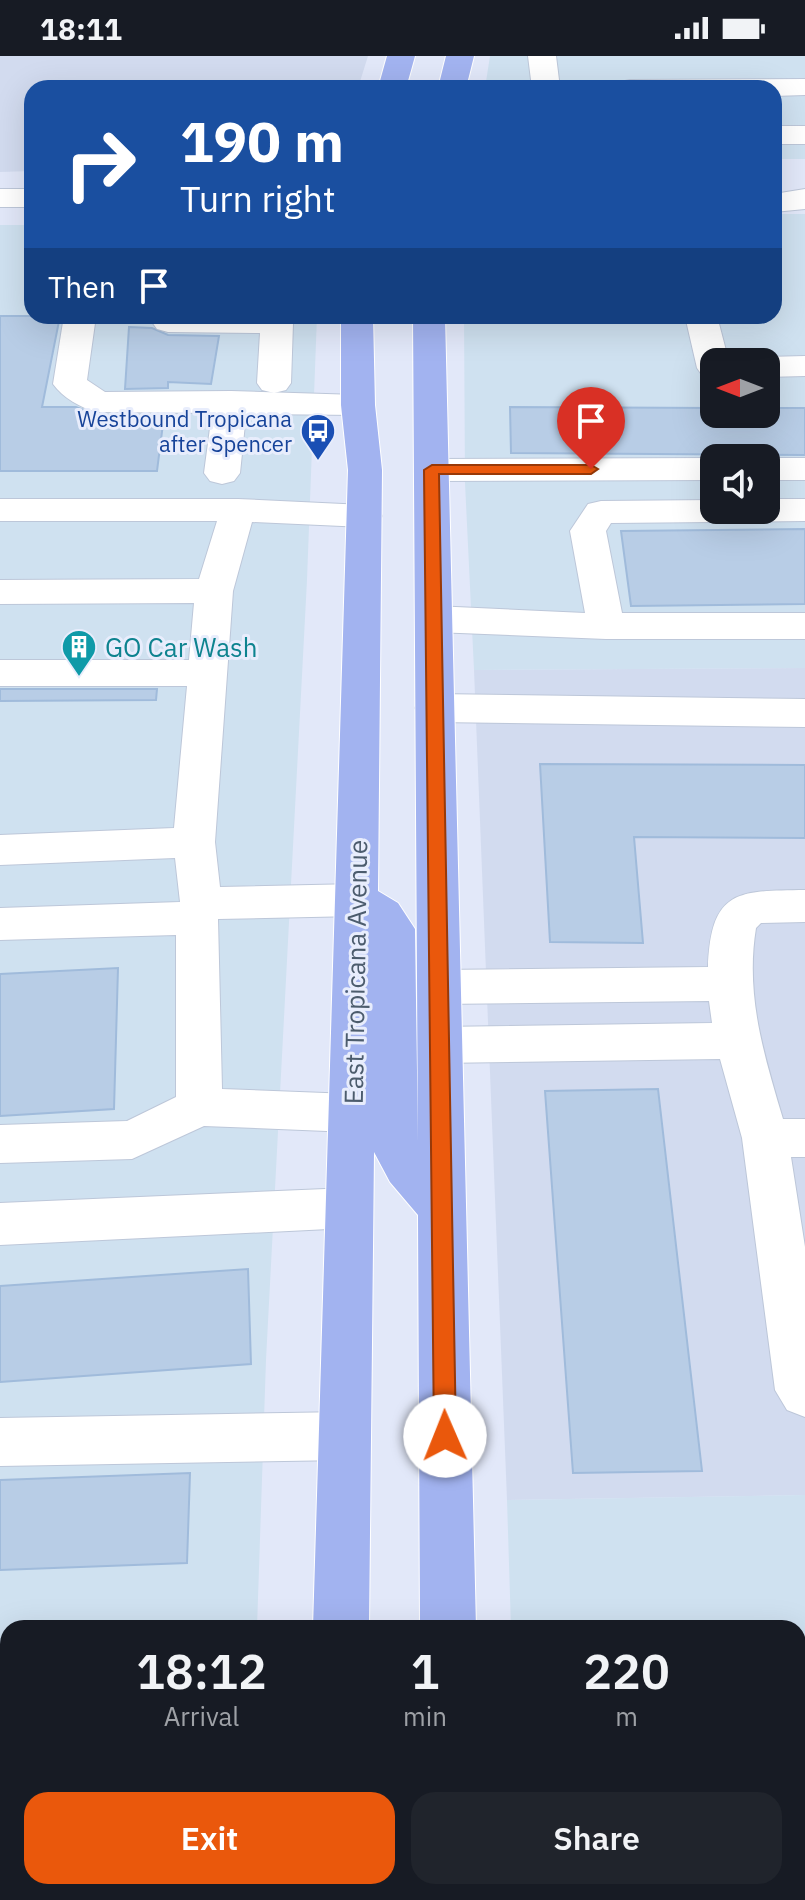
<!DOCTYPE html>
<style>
:root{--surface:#171b24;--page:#20242c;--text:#f1f3f6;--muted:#9ea1a6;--accent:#ea580c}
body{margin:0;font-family:"IBM Plex Sans",sans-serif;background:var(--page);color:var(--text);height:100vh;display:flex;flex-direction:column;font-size:30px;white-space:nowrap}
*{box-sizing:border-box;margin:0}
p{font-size:26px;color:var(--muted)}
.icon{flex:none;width:44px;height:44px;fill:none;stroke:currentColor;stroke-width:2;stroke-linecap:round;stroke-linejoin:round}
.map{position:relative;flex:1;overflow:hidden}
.side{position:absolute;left:0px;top:1564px;width:806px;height:280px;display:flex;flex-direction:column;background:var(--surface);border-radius:24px 24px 0 0;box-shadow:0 8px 32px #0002}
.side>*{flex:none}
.top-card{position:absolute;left:24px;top:24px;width:758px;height:244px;border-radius:24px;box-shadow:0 8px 32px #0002;background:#1a4fa0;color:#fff;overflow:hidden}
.needle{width:52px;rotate:270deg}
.fabs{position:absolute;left:700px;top:292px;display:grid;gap:16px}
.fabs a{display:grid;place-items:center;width:80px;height:80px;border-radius:16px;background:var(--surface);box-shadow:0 8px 32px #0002;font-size:40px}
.pin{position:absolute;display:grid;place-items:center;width:68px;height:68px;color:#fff;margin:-82px -34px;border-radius:50% 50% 50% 0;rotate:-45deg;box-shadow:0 0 8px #0007}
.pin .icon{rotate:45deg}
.me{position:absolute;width:88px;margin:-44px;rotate:359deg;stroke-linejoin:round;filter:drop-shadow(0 0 6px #0008)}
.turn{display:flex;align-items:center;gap:28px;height:168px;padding:0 24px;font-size:36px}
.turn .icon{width:104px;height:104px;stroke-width:2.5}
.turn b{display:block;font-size:56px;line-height:68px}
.then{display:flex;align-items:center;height:76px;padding:0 24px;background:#0003;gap:16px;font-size:30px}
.eta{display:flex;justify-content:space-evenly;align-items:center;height:136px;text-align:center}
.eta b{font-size:48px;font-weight:600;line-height:56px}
.button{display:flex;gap:16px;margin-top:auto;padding:16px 24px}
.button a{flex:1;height:92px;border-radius:24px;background:var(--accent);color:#fff;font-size:32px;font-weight:600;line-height:92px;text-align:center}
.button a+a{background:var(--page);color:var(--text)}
.status{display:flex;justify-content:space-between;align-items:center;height:56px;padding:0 40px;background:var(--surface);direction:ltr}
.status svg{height:22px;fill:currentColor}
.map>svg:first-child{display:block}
.residential{fill:#d2dbef}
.commercial{fill:#cfe1f0;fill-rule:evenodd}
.building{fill:#b8cde6;stroke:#a0bbdb;stroke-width:2}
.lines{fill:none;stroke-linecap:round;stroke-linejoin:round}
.minor-casing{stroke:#bdc7d9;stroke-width:2}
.major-casing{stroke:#fff;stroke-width:2}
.minor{fill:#fff;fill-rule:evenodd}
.major{fill:#a2b3f0;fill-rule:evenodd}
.route{fill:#ea580c;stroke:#983908;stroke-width:2}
.labels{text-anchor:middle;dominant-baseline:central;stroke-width:6;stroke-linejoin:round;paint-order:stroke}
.far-transit-label{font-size:22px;fill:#164399;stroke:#e8edfc;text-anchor:end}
.culture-label{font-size:26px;fill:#0d838f;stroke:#e8edfc;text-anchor:start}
.street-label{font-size:26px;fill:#4c5c6d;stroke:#e8edfc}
</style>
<div class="status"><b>18:11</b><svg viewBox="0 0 49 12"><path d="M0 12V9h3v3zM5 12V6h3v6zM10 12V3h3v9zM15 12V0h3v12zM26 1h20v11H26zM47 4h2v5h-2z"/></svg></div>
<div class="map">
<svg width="805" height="1844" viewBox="0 0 805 1844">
<rect width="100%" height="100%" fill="#e2e8f9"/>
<g class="residential">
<path d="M0,0H368L358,32H32V115L0,116Z"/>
<path d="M805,612V1439L507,1444L474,614Z"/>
</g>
<g class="commercial">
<path d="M490,0H805V103H774V32H485Z"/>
<path d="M774,158H805V612L474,614L465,427L464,260H774ZM714,306H766V358H714ZM714,402H766V454H714Z"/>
<path d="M0,169H32V260H317L307,524L266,1304L257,1572H8V1836H248V1844H0Z"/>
<path d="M805,1439V1844H521L520,1836H798V1572H511L507,1444Z"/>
</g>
<g class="building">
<path d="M0,260H60L42,351H76L97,359L164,360L157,415H0Z"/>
<path d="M129,271L152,272L168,279L219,280L211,328L168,326V332L125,333Z"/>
<path d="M510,351L714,352V358H766V352H805V399L511,397Z"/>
<path d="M805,473V548L631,550L621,475Z"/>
<path d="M0,633H157L156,644L0,645Z"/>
<path d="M540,708L805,709V782L634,781L643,887L550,886Z"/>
<path d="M118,912L114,1053L0,1060V918Z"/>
<path d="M658,1033L702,1415L573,1417L545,1035Z"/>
<path d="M248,1213L251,1308L0,1326V1230Z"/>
<path d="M190,1417L187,1507L0,1514V1424Z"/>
</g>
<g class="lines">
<defs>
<g id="minor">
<path d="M528,0H556L560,32H532Z"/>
<path d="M805,23V39L774,40V32H616L620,26L630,24Z"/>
<rect x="774" y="70" width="31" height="18"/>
<rect x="0" y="133" width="32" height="18"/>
<path d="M805,133V153L774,156V138Z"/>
<path d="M64,260H96L87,324L105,336L231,335L358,339L370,342L375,349L370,356L358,359L246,358L240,417L234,425L222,428L210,425L204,417L212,357L97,356C81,352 63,342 53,328Z"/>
<path d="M153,260H288L293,267L291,327L286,334L274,337L262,334L257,327L260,277L168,276L157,273L152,266Z"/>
<path d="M685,260H717L729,306H714V322L702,319L697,312Z"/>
<path d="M805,300V320L766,321V306H753L766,301Z"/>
<path d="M714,402V424L432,425L420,422L415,414L420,406L432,403Z"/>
<rect x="766" y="402" width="39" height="22"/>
<path d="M0,443H238L364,449L377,452L382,460L377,468L364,471L252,466L233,535L215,786L220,831L357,828L372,833L378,844L372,855L357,860L218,863L222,1033L351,1038L367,1044L374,1057L367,1070L351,1076L204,1070L132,1103L0,1107V1069L127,1065L176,1041V879L0,884V852L180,846L175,802L0,809V779L174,772L187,630H0V604H189L194,547L0,548V524L199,523L217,465H0Z"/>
<path d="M766,443H805V465L611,467L606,475L622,557H805V583H606L434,576L421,572L415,563L421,554L434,550L585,557L570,475L588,448L601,445L714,444V454H766Z"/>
<path d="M435,638L805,643V671L435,666L421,662L415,652L421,642Z"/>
<path d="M805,834V866L761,867L756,872C745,939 764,999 783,1063H805V1101H791L805,1191V1361L787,1354L775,1334L742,1082L720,1003L439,1007L423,1002L416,989L423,976L439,971L712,967L709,945L438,948L422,943L416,931L422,919L438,914L708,911C711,833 738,835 805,834Z"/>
<path d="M349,1132L366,1138L373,1152L366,1166L349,1172L0,1189V1147Z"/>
<path d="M345,1356L363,1363L371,1380L363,1397L345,1404L0,1410V1362Z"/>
<path d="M8,1781V1836H20L0,1842V1782Z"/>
</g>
<g id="major">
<path d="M387,0H415L406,32H378Z"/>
<path d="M446,0H474L466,32H438Z"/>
<path d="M341,260H373L375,349L382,414L378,835L398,847L415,873L418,1087L413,260H445L476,1572H420L418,1159L390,1126L374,1096L369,1572H313L348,414L341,349Z"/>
<rect x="306" y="1836" width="60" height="8"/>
<rect x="421" y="1836" width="60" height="8"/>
</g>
</defs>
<use href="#minor" class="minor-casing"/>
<use href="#major" class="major-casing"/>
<use href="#minor" class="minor"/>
<use href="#major" class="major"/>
</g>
<path class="route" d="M432,409H591L598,413L591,418H439L456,1380L452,1387L445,1390L437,1387L434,1380L424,414Z"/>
<defs>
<symbol id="bus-pin" viewBox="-11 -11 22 30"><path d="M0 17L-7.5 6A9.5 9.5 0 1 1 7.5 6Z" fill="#1a4fb4" stroke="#e8edfc"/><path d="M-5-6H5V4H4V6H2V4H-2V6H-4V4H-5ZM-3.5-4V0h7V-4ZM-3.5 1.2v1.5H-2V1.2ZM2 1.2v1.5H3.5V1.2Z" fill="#fff"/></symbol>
<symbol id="building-pin" viewBox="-11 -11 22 30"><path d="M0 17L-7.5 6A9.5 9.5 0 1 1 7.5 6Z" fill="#0f9aa8" stroke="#e8edfc"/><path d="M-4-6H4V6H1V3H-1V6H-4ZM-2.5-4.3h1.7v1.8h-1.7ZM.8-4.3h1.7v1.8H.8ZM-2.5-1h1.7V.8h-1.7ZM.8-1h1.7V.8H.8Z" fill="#fff"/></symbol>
</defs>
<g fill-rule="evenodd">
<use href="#bus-pin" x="298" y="355" width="40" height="54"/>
<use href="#building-pin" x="59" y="571" width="40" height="54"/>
</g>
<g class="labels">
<g class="far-transit-label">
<text x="292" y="362">Westbound Tropicana<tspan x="292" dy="25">after Spencer</tspan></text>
</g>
<g class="culture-label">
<text x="105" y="591">GO Car Wash</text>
</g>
<g class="street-label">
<text transform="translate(355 916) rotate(-89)">East Tropicana Avenue</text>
</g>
</g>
</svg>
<div class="fabs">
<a><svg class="needle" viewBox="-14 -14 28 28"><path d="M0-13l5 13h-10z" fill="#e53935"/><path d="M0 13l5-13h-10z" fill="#9ea1a6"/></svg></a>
<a><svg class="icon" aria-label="sound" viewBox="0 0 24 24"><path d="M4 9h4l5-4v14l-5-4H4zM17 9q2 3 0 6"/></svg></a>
</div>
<div class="pin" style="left:591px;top:413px;background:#d93025"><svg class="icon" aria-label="arrive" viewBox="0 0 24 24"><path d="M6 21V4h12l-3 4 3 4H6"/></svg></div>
<svg class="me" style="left:445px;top:1380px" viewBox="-20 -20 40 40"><circle r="19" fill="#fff"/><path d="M0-13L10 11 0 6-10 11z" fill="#ea580c"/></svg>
<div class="top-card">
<div class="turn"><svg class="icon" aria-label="right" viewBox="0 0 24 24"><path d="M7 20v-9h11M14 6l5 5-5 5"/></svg><div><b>190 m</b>Turn right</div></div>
<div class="then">Then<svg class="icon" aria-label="arrive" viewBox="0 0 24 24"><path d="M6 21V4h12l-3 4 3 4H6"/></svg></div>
</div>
<section class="side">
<div class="eta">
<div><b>18:12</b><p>Arrival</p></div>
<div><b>1</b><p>min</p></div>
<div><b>220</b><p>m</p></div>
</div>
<div class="button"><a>Exit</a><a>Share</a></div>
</section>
</div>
